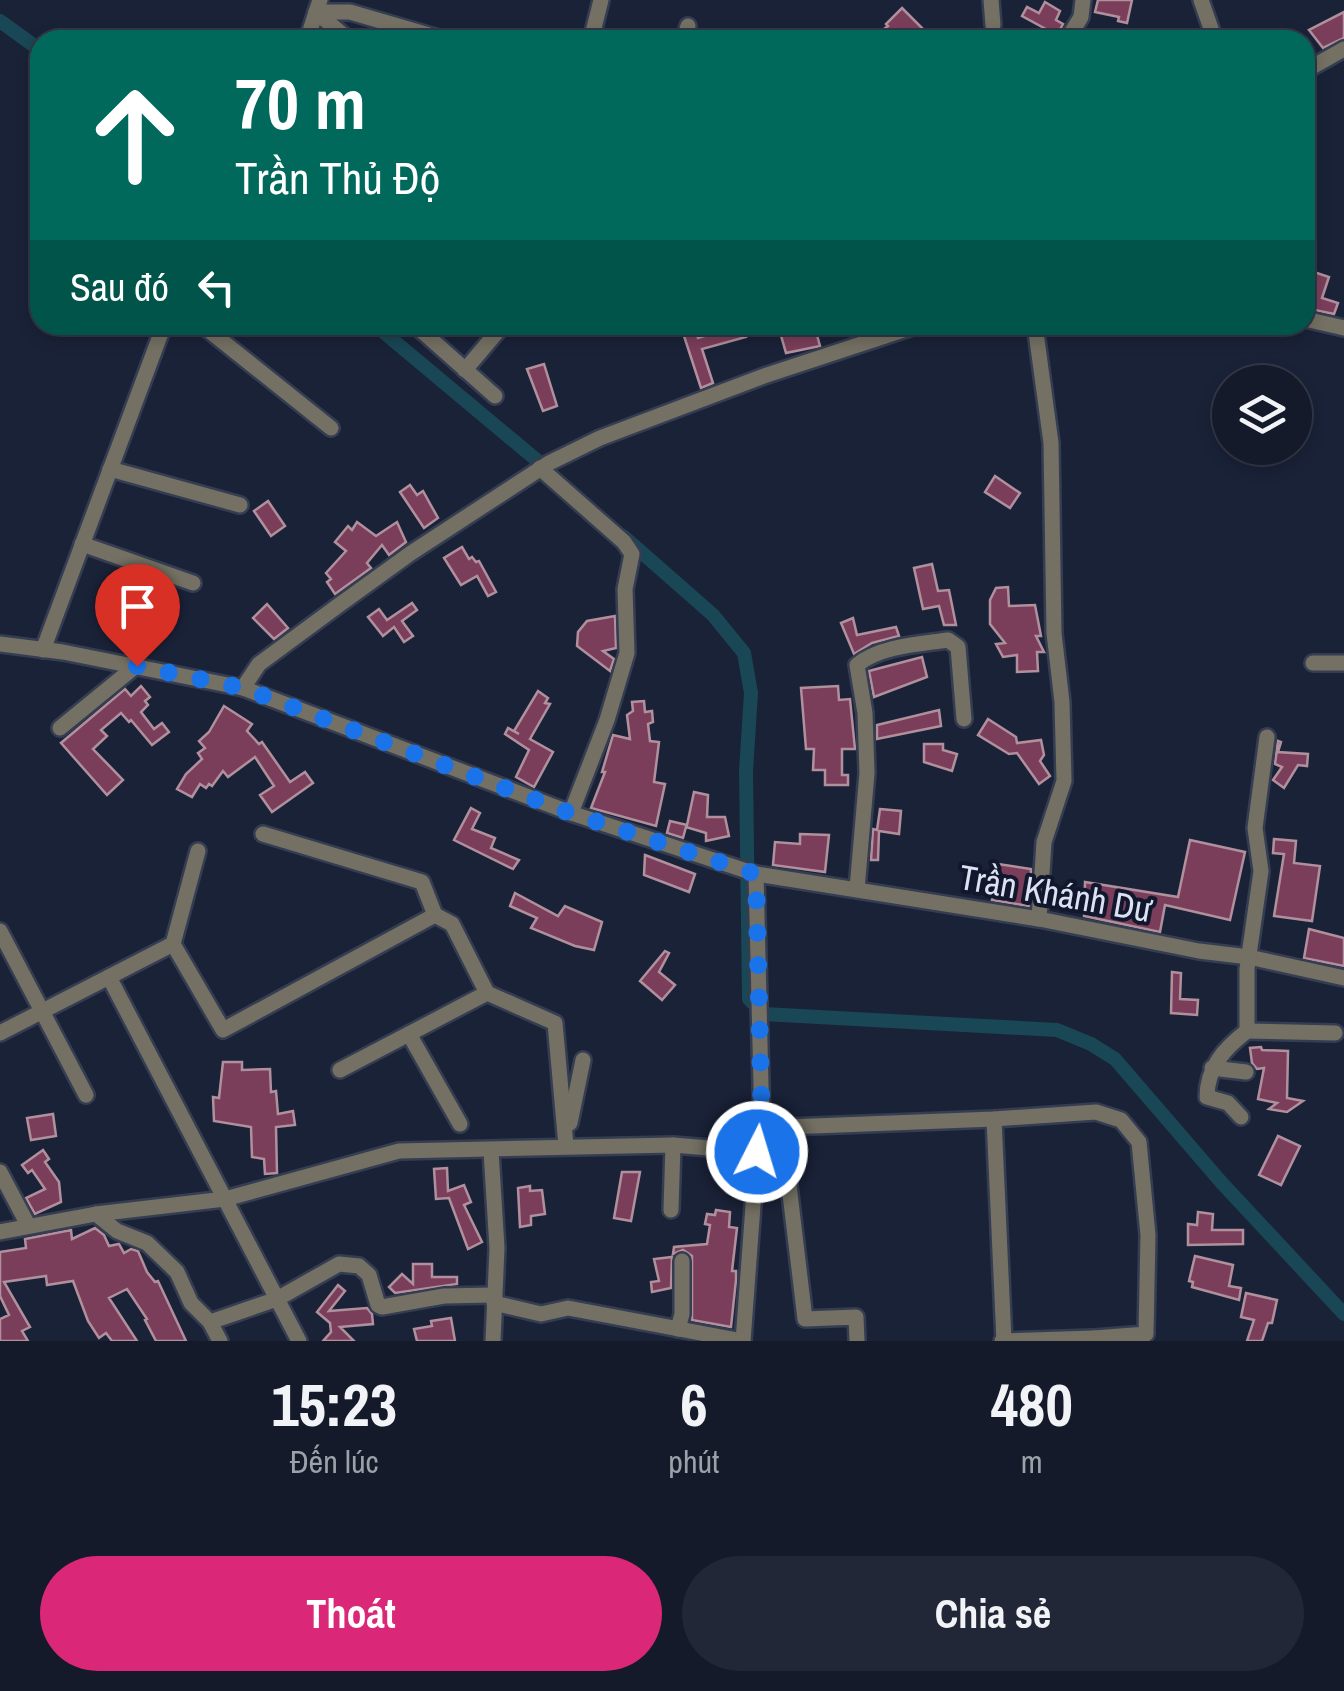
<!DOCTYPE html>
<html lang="vi">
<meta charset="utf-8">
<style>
:root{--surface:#141a2a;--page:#212736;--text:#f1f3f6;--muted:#9da1a8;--line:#333847;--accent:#db2777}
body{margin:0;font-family:"Archivo Narrow",sans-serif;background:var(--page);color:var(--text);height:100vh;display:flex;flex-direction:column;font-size:38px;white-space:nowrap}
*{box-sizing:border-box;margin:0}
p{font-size:32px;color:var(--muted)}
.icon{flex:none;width:55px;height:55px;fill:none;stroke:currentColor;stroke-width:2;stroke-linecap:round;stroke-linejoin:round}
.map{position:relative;height:1341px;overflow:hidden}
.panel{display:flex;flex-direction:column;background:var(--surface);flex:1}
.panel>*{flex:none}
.top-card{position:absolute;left:30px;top:30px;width:1285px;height:305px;border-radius:30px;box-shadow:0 5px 15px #0003,0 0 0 2px var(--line);background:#00695c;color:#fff;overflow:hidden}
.tools{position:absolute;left:1212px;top:365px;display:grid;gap:20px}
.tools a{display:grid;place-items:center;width:100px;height:100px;border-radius:50%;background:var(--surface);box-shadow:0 5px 15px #0003,0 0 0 2px var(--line);font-size:50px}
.pin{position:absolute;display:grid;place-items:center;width:85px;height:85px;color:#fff;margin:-102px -42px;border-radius:50% 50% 50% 0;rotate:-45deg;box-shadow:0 0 10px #0007}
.pin .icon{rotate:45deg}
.me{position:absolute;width:110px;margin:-55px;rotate:5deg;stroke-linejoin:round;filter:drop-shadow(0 0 8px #0008)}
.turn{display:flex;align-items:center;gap:35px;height:210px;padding:0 40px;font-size:45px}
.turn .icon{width:130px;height:130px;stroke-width:2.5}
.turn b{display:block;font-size:70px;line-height:85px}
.then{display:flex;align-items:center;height:95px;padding:0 40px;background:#0003;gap:20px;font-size:38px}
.eta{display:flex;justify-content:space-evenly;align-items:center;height:170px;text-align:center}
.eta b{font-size:60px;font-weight:800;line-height:70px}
.primary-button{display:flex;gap:20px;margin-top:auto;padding:20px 40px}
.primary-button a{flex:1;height:115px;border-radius:60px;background:var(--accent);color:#fff;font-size:40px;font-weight:800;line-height:115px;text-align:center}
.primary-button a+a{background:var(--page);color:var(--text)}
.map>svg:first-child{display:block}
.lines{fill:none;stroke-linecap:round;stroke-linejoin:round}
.canal{stroke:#194755;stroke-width:14}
.building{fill:#7b3e5a;stroke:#b1909d;stroke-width:2.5}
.minor-casing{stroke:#353d52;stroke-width:20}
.minor{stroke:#747063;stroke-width:15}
.route{stroke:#1a73e8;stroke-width:18;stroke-dasharray:0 32.4}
.labels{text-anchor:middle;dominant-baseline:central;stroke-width:8;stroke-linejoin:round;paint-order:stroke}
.street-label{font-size:35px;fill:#dce2f2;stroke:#11182e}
</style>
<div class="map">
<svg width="1344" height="1341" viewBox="0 0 1344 1341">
<rect width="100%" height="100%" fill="#1a2238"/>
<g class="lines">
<g class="canal">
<path d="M0,21L40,50"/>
<path d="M375,325L551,472"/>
<path d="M623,536L713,615L744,653L751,693L746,771L749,999L764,1014L1057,1030L1091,1044L1115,1059L1221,1182L1344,1314"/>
</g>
</g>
<g class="building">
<path d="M1098,0H1132L1127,23L1118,21L1119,17L1095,12Z"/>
<path d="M1045,2L1060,11L1056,20L1063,24L1057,35L1022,16L1027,7L1039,13Z"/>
<path d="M902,8L934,40H869L888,26L886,24Z"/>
<path d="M1344,12V38L1323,48L1309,30Z"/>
<path d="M1305,269L1329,277L1322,298L1338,303L1334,314L1305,308Z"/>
<path d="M723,325H742L746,337L702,349L713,383L701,388L684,336L696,332L698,338L725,330Z"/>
<path d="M778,325H840V328L817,335L820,346L786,353Z"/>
<path d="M544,364L557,406L543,411L527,369Z"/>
<path d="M995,476L1020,493L1010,508L985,492Z"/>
<path d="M410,485L417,495L423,491L438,518L424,528L400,492Z"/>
<path d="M268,501L285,526L271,536L254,511Z"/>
<path d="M357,522L376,536L397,522L406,542L389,555L382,545L367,563L371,568L335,594L327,582L331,579L326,573L346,551L335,542L348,526L352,530Z"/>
<path d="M462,547L469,559L472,557L476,562L479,561L496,592L488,596L477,576L461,585L444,558Z"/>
<path d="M932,564L938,591L949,590L956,625H944L939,606L923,609L914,568Z"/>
<path d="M1008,587L1009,606L1035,605L1041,636H1036L1044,652H1037L1038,671L1017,672V655L1003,657L996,644L1005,643L990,624V600L996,588Z"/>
<path d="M412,603L417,610L402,621L413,636L404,642L394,627L383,636L368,617L379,609L387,620Z"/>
<path d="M267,604L288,628L274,639L253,618Z"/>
<path d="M615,616L616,648L603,651L614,659L610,671L577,646L578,632L587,621Z"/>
<path d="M853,618L857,635L896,627L899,636L872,643L854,654L841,623Z"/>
<path d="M922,657L927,677L874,697L869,671Z"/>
<path d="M141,686L150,697L145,701L148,705L141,712L154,729L162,723L169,732L152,745L131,720L129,722L121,713L101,730L107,736L93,749L123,780L107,795L61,743L125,689L131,696Z"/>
<path d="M838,686L839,700L850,699L855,749H842V775H848V785H825V770H813L814,749H806L801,688Z"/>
<path d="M538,691L548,698L545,703L550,704L530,739L553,752L534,787L516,777L529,750L505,734L508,728L519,734L514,731Z"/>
<path d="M644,701L645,712L652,711L653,722L648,724L650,741L659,742L654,782L665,784L656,826L591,808L605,772H602L613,735L630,739L627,715L633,711L632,702Z"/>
<path d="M224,706L252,724L247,731L259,744L262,742L290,782L305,772L313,783L272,812L260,795L274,786L255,757L228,777L223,771L212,786L209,784L206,788L200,784L192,797L177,789L186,774L202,759L198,753L205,748L199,741L209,732Z"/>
<path d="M939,710L941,726L877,739V725Z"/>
<path d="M988,719L1016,737L1017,743L1041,740L1044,755L1040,761L1050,776L1039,784L1017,753L1009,754L978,735Z"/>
<path d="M1278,741L1281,742L1278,752L1308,754L1307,766L1298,765L1284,788L1273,780L1282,767L1275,764Z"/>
<path d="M924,744H943V750L957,754L952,771L924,762Z"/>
<path d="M694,792L708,795L707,817H725L729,836L706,841V833L686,827L683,838L667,833L670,821L687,825Z"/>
<path d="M471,808L480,813L472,829L495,838L491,848L519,860L513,869L454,840Z"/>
<path d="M880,809L901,811L899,834L879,831L878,860H871L873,829L877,830Z"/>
<path d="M800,834L829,835L825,872L773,865L775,842L800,844Z"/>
<path d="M1274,839L1296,841L1294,863L1320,866L1312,921L1274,916L1284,854L1273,853Z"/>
<path d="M1190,840L1245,852L1230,920L1165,905L1160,932L1084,916L1085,882L1178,897Z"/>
<path d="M645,855L695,874L689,892L644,875Z"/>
<path d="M998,864L1031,869L1029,906L992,900Z"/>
<path d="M515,893L558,916L565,906L602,922L594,950L575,946L531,928L537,918L510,906Z"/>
<path d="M1309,929L1344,938V966L1304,958Z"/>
<path d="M665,951L669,953L659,972L675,985L662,1000L640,981Z"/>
<path d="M1172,972L1181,973L1180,999L1198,1000L1197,1015L1171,1013Z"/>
<path d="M1261,1047L1262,1050L1288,1051L1287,1098L1303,1101L1287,1112L1269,1109L1277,1103L1258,1099L1264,1068L1257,1069L1252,1063L1250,1048Z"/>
<path d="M223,1062H242V1070L270,1069L271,1092L276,1091L278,1114L293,1111L295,1125L276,1127L277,1173L265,1174L264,1159L252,1157L251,1127L214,1121L213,1097L219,1098Z"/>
<path d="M53,1114L56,1136L31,1140L27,1118Z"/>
<path d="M1278,1136L1300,1146L1281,1185L1259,1175Z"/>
<path d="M43,1150L49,1159L45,1162L59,1182L61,1202L35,1214L26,1198L45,1189L32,1170L28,1173L22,1165Z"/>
<path d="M447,1168L448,1191L464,1185L471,1202L464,1205L482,1242L468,1249L449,1198L436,1199L434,1169Z"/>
<path d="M622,1172H640L631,1221L614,1218Z"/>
<path d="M530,1186V1191L542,1190L545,1214L531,1216V1225L520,1227L518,1188Z"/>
<path d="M716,1210L730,1212L729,1227L737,1228L732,1271H736V1280L731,1327L692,1320V1256L683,1250L673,1254L674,1247L707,1244L710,1225L705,1224L707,1214L715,1215Z"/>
<path d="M1198,1212L1213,1214L1212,1230H1243V1244L1188,1245V1224L1197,1225Z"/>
<path d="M95,1228L104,1235L109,1246L119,1244L124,1253L131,1249L138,1251L147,1272L155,1282L158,1281L186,1341H156L145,1320L147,1319L127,1289L109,1298L137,1341H112L106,1333L99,1338L88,1321L73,1281L47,1285L46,1276L4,1282L30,1327L22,1331L28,1341H0V1319L9,1315L0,1296V1252L26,1248L25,1239L71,1230L72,1239Z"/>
<path d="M1195,1256L1233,1265L1229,1286L1241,1288L1239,1300L1192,1287L1193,1282L1189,1281Z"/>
<path d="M672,1257L671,1288L652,1292L651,1282L659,1281L654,1259Z"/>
<path d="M413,1264H432V1277H457V1284L395,1293L389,1287L402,1274L413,1284Z"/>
<path d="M338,1285L345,1291L329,1311L367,1308L372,1314L373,1324L340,1327L354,1341H323L331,1332L330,1323L317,1312Z"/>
<path d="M1246,1293L1277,1300L1272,1323H1268L1262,1341H1247L1254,1320L1241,1317Z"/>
<path d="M451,1318L455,1341H417L414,1329L432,1326L431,1321Z"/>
</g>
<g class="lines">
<defs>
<g id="minor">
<path d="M991,0L993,25"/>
<path d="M1201,0L1215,40"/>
<path d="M316,12H350L446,40"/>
<path d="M316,12L349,40"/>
<path d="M307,40L320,0"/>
<path d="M591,40L601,0"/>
<path d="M684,40L688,26"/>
<path d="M1067,40L1081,17L1083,0"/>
<path d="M1305,71L1344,49"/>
<path d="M1305,319L1344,328"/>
<path d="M202,325L331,428"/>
<path d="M415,325L495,396"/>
<path d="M1035,325L1051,443L1054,633L1062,702L1064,781L1044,842L1039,919"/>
<path d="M465,370L503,325"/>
<path d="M540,468L624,542L632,554L625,589L627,653L607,720L571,813"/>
<path d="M110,469L240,505"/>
<path d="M82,544L193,583"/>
<path d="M0,644L63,652L243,688L571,813L756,874L1039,919L1199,951L1249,957L1344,978"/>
<path d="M43,650L164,325"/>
<path d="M1313,663H1344"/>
<path d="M243,688L259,664L339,605L411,553L549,463L600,438L764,376L919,325"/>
<path d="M60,728L137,665"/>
<path d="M263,834L422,882L435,915"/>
<path d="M857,889L867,773L865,713L857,665C880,646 920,644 948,640L958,647L964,719"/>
<path d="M0,931L86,1095"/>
<path d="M173,944L198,851"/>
<path d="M109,977L299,1341"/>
<path d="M487,993L555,1023L566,1146"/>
<path d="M1247,1031L1335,1033"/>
<path d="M0,1033L173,944L223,1030L435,915L452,924L487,993L340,1070"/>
<path d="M409,1034L460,1124"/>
<path d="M1212,1068L1246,1072"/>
<path d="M1241,1117L1228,1103L1207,1097C1207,1067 1225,1048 1247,1031V969L1261,871L1255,828L1267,737"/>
<path d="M994,1119L1004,1341"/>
<path d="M570,1123L583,1060"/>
<path d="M782,1127L805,1319L856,1317L857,1341"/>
<path d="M762,1128L994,1119L1096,1112L1121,1120L1139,1142L1148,1235L1146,1334L1094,1338V1341"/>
<path d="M491,1151L497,1248L493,1341"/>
<path d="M0,1172L28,1225"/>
<path d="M671,1210L673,1145"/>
<path d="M96,1214L117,1231L147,1243L177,1272L191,1303L210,1322L277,1299L339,1264L359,1266L369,1275L378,1305L382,1307L444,1296L494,1295"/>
<path d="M0,1232L96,1214L225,1199L399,1151L673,1145L757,1152"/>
<path d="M494,1303L541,1314L568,1308L743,1341"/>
<path d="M210,1322L220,1341"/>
<path d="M678,1329L682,1314V1261"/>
<path d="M743,1341L757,1152L762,1128L756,874"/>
<path d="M1002,1341L1094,1338"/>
</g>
</defs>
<use href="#minor" class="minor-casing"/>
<use href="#minor" class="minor"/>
</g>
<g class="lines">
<path class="route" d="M137,666L243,688L570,813L756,874L762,1128L757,1152"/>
</g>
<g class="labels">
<g class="street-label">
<text transform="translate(1055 893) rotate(10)">Trần Khánh Dư</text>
</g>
</g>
</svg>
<div class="tools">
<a><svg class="icon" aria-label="layers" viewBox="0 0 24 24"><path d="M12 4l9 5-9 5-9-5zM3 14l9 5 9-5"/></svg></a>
</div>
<div class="pin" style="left:137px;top:666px;background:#d93025"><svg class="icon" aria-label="arrive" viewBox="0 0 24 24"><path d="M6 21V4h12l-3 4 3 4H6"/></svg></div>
<svg class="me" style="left:757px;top:1152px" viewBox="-20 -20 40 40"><circle r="17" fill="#1a73e8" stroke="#fff" stroke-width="3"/><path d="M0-11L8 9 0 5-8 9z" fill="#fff"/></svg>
<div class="top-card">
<div class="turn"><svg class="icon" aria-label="ahead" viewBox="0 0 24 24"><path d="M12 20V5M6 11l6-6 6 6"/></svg><div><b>70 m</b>Trần Thủ Độ</div></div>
<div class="then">Sau đó<svg class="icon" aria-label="left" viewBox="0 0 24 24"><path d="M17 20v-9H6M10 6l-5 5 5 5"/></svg></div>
</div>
</div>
<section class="panel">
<div class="eta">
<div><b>15:23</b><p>Đến lúc</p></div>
<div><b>6</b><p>phút</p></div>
<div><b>480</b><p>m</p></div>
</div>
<div class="primary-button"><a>Thoát</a><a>Chia sẻ</a></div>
</section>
